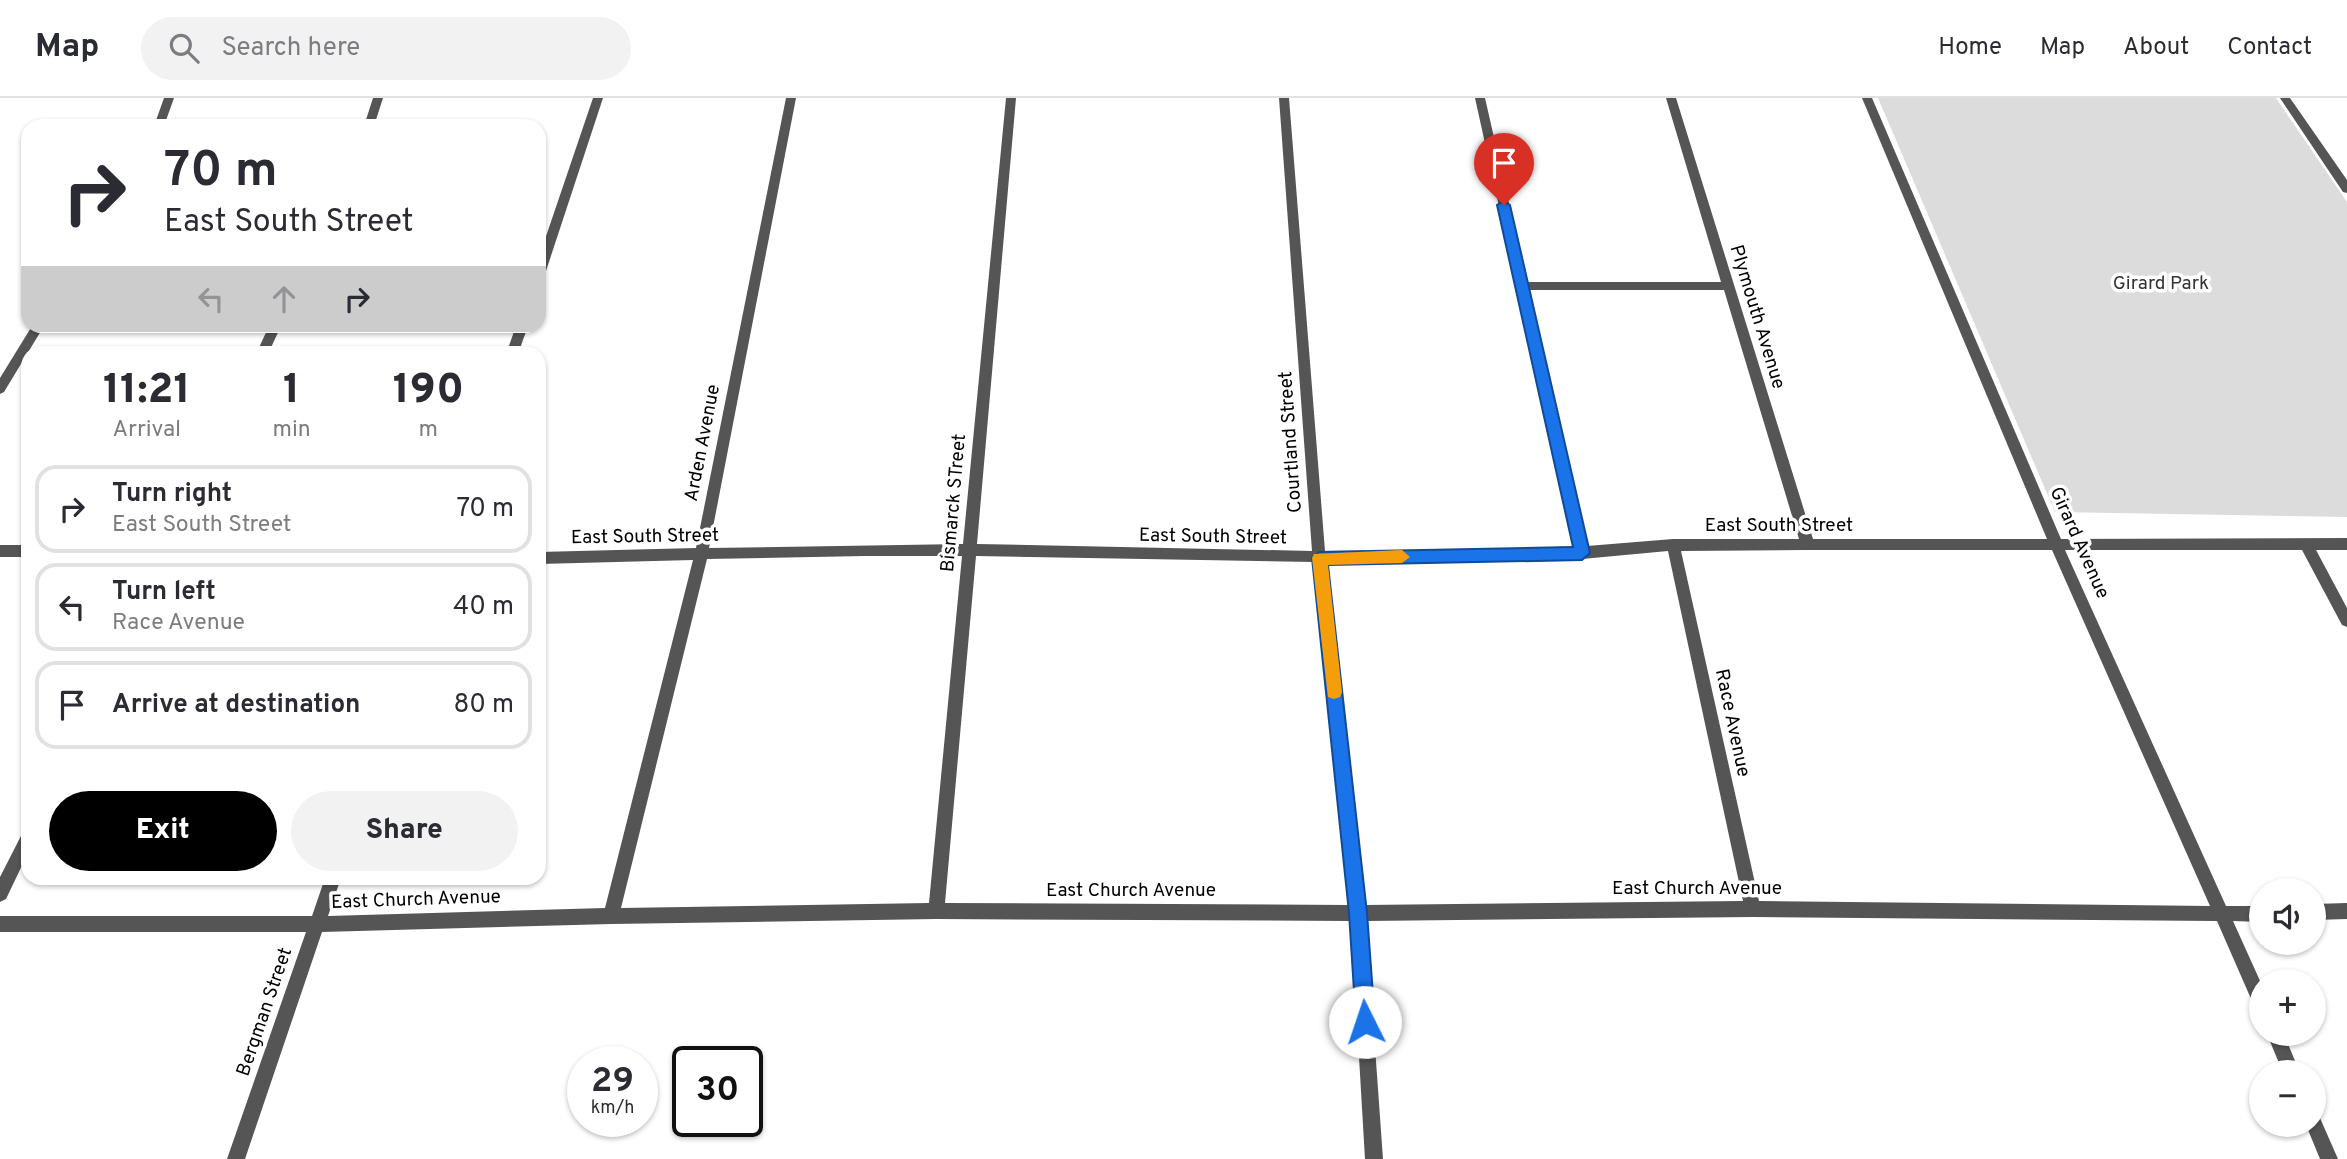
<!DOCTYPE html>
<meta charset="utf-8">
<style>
:root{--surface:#fff;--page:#f2f2f3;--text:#2b2b33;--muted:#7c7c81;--line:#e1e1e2;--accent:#000}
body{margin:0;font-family:Overpass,sans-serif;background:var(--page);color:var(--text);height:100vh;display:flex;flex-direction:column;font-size:26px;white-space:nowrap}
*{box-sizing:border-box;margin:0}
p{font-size:23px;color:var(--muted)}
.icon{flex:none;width:38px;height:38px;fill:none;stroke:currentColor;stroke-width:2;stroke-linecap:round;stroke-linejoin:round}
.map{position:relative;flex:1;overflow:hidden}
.side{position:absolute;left:21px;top:248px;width:525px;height:539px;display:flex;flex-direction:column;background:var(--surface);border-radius:21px;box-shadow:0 2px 5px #0004}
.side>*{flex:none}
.top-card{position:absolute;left:21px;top:21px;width:525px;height:214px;border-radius:21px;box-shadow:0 2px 5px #0004;background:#fff;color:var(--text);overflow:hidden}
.buttons{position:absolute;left:2249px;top:780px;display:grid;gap:14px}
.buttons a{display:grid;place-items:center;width:77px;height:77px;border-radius:50%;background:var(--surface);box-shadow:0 2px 5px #0004;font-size:35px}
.speed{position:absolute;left:567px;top:948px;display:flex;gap:14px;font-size:35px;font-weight:700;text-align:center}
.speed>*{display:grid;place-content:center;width:91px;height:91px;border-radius:50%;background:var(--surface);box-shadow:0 2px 5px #0004;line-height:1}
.speed small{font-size:18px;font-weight:400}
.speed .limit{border:4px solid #111;border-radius:10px;background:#fff;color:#111}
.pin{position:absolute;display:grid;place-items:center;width:60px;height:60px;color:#fff;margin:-72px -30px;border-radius:50% 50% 50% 0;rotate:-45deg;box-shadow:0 0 7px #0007}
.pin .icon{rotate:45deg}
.me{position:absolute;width:77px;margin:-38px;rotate:356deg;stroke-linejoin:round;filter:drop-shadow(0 0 5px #0008)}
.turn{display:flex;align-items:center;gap:24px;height:147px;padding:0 28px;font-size:32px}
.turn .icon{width:91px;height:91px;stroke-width:2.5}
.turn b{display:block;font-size:49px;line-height:60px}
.lanes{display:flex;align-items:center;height:66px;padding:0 28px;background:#0003;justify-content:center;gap:35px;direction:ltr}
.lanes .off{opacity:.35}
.eta{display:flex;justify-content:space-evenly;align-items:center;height:119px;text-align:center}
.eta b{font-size:42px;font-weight:800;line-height:49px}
.action{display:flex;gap:14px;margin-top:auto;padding:14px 28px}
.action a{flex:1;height:80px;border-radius:42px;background:var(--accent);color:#fff;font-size:28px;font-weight:800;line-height:80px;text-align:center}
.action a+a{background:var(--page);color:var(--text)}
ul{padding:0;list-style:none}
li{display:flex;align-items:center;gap:21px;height:88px;margin:0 14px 10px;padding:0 14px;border:4px solid var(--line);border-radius:21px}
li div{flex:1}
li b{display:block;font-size:26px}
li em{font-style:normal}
header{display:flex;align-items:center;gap:42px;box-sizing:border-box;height:98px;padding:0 35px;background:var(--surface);border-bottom:2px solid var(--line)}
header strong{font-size:33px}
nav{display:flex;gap:38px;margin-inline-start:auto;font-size:24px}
.search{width:490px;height:63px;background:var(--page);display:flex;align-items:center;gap:18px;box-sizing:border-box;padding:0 24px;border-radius:38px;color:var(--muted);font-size:26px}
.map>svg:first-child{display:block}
.green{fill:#dcdcdc}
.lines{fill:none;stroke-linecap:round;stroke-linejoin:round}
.minor{fill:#555;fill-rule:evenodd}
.route{fill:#1a73e8;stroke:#114b97;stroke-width:2}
.slow{fill:#f59e0b}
.labels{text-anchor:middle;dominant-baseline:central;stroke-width:7;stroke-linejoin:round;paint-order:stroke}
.park-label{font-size:19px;fill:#333;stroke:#fff}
.street-label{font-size:19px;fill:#000;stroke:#fff}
</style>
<header>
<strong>Map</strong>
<div class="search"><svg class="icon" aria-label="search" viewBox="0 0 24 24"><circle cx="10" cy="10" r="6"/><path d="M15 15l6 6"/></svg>Search here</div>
<nav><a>Home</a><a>Map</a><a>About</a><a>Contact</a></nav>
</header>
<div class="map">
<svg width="2347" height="1061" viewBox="0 0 2347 1061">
<rect width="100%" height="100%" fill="#fff"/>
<path class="green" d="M1878,0H2276L2347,104V419L2055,414Z"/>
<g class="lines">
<g class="minor">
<path d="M164,0H174L164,28H154Z"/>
<path d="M373,0H383L374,28H364Z"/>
<path d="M593,0H603L545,176L539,180V159Z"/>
<path d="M786,0H796L709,450L963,446L1006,0H1016L977,446L1312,453L1279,0H1289L1325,453L1498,452L1574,448L1475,0H1485L1527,184H1721L1666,0H1676L1813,441H2047L1862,0H1872L2061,441L2347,440V452H2316L2347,510V529L2342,527L2302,452H2065L2226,808H2261V824L2233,823L2261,885V912L2255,910L2217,823L1753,819L1366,823L1383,1061H1365L1351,823L936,821L611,826L322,834L245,1061H227L306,834H0V818H312L325,780H341L328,818L605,810L693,462L539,466V454L696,450ZM1529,192H1724L1799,441H1673L1587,448ZM1805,452H2052L2210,808L1759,803L1681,453ZM1668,453L1743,803L1365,807L1326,465L1582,461ZM864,458H962L929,805L621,810L707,461ZM976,458L1313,464L1349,807L945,805Z"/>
<path d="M2280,0H2290L2347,82V95L2343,94Z"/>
<path d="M32,228H44L4,294L0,296V280Z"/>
<path d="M269,228H281L268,256H256Z"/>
<path d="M516,228H528L518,256H506Z"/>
<rect x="0" y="447" width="28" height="12"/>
<path d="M28,732V755L6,801L0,804V779L23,734Z"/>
<path d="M2347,805V821L2314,822V806Z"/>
<path d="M2267,936H2284L2300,975H2283Z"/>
<path d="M2314,1017L2320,1020L2338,1061H2320L2306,1027H2314Z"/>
</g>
</g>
<path class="route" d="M1504,103L1510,107L1590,455L1582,462L1328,467L1367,815L1375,924L1372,931L1365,934L1359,931L1356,924L1349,815L1312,460L1319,454L1573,449L1497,107Z"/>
<path class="slow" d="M1402,452L1410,459L1402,465L1328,467L1342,594L1340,599L1334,601L1328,599L1312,460L1314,456Z"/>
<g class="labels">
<g class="park-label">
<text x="2161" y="186">Girard Park</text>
</g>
<g class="street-label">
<text transform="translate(1757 219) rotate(73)">Plymouth Avenue</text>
<text transform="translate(1291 344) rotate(-94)">Courtland Street</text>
<text transform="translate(703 345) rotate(-79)">Arden Avenue</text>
<text transform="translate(954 405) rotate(-85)">Bismarck STreet</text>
<text x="1779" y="428">East South Street</text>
<text transform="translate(645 439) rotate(-1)">East South Street</text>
<text transform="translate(1213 439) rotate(1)">East South Street</text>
<text transform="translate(2079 445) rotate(66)">Girard Avenue</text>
<text transform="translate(1732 625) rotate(78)">Race Avenue</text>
<text x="1697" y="791">East Church Avenue</text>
<text x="1131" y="793">East Church Avenue</text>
<text transform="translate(416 802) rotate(-2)">East Church Avenue</text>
<text transform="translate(265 914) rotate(-71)">Bergman Street</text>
</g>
</g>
</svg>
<div class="buttons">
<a><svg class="icon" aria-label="sound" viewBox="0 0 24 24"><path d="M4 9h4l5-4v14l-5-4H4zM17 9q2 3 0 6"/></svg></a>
<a>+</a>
<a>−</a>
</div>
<div class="speed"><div>29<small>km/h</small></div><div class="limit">30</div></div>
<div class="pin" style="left:1504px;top:107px;background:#d93025"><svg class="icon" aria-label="arrive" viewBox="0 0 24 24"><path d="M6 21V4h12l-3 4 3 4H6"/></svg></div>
<svg class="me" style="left:1365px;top:924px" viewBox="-20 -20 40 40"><circle r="19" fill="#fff"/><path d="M0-13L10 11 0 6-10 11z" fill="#1a73e8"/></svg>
<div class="top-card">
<div class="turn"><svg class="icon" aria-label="right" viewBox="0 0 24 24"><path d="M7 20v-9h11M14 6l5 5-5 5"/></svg><div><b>70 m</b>East South Street</div></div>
<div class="lanes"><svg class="icon off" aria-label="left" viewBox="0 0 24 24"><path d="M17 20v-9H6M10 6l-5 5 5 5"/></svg><svg class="icon off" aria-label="ahead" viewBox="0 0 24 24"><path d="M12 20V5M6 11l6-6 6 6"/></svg><svg class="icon" aria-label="right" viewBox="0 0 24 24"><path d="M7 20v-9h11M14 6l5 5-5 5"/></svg></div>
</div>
<section class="side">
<div class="eta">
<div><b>11:21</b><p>Arrival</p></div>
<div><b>1</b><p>min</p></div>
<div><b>190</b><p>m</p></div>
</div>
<ul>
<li><svg class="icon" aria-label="right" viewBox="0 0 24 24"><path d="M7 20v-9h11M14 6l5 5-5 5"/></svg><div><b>Turn right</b><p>East South Street</p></div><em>70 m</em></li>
<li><svg class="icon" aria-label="left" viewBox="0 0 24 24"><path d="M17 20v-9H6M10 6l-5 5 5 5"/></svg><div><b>Turn left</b><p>Race Avenue</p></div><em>40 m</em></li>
<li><svg class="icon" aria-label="arrive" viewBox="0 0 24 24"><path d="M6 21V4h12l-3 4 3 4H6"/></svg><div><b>Arrive at destination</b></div><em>80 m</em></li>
</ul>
<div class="action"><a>Exit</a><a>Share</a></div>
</section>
</div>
